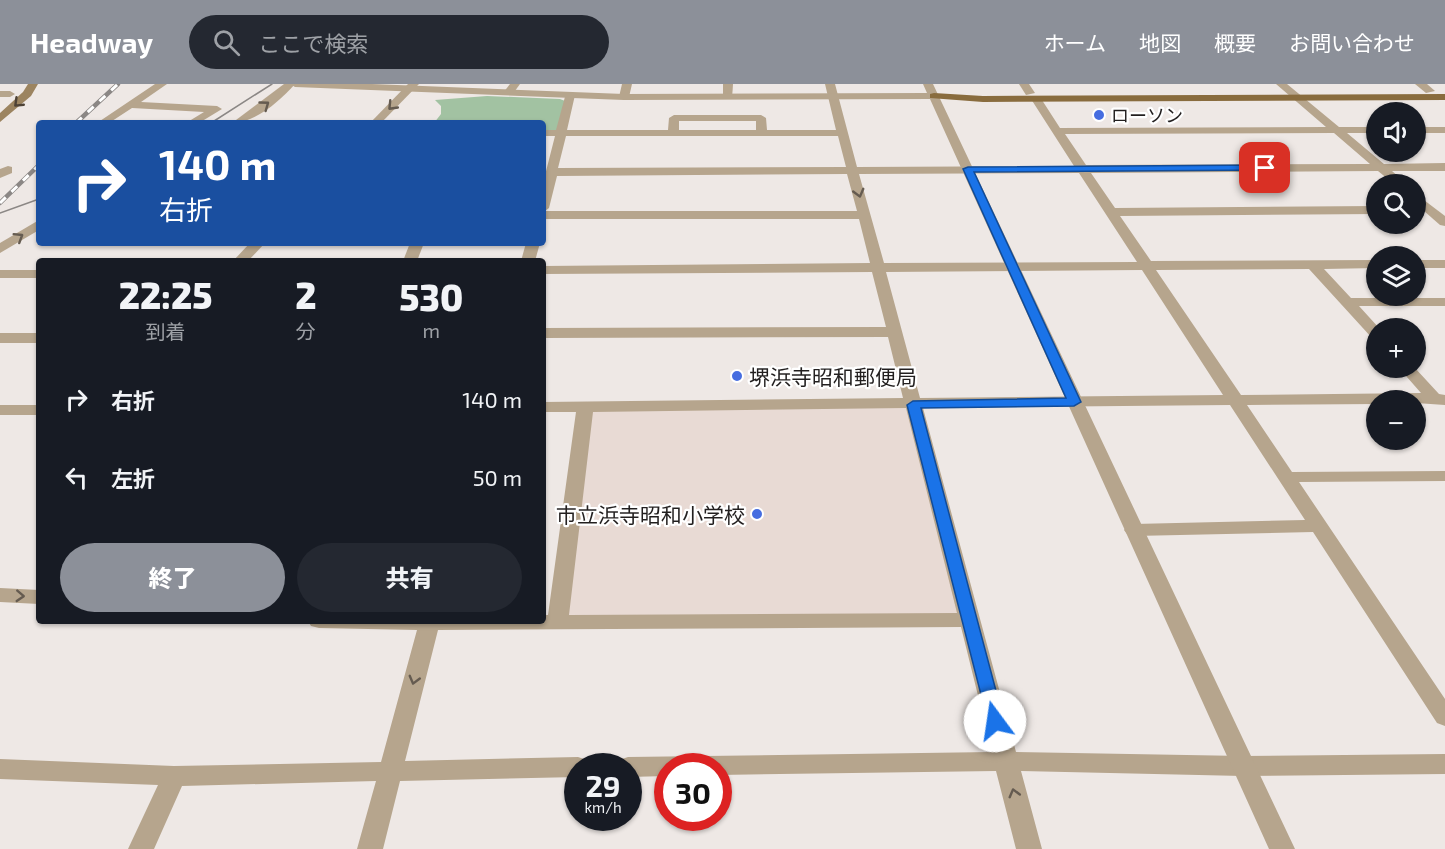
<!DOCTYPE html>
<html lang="ja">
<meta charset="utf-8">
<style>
:root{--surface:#171b24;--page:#242831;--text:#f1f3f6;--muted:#9ea1a6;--accent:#8c9099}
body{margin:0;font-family:"Exo 2","Noto Sans JP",sans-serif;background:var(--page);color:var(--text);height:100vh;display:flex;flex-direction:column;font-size:22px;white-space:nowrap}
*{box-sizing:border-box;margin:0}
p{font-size:20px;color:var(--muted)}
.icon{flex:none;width:33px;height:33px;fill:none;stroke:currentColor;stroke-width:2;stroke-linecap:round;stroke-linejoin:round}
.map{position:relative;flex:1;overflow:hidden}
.sheet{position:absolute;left:36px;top:174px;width:510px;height:366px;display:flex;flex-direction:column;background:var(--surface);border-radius:6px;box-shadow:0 2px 4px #0004}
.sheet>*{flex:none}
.banner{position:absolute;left:36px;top:36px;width:510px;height:126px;border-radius:6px;box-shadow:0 2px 4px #0004;background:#1a4fa0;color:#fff;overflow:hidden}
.tools{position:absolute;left:1366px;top:18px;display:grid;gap:12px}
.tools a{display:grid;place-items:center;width:60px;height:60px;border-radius:50%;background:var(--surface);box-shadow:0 2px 4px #0004;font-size:30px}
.speed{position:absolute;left:564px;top:669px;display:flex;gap:12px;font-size:30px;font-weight:700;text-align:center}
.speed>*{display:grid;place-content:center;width:78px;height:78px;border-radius:50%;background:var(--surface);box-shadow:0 2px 4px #0004;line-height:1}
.speed small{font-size:15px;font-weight:400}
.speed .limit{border:9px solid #d22;background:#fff;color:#111}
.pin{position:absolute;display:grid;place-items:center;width:51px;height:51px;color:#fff;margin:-26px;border-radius:12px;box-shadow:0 3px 9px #0006}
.me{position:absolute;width:66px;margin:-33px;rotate:346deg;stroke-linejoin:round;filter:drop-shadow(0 0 4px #0008)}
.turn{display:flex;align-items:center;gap:21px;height:126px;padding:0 24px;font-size:27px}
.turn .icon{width:78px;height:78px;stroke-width:2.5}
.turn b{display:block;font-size:42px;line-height:51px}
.eta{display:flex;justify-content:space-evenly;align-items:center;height:102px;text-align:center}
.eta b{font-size:36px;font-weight:800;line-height:42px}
.primary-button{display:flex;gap:12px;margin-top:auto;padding:12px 24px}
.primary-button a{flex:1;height:69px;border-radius:36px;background:var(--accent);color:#fff;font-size:24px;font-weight:800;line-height:69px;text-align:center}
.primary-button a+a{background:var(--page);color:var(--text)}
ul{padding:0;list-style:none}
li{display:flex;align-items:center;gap:18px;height:78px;padding:0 24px}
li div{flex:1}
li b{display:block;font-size:22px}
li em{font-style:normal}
header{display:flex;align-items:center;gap:36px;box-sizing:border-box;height:84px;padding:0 30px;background:var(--accent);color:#fff}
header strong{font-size:28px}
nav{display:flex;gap:33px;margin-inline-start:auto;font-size:21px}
.search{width:420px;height:54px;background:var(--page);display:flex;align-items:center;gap:15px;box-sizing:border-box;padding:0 21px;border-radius:33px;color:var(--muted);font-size:22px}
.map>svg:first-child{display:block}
.built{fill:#e8dad4}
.green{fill:#a2c2a2}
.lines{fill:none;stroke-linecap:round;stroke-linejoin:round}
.minor{fill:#b6a58d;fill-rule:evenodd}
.tertiary{fill:#b6a58d;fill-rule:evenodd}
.secondary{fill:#9c8460;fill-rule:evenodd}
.primary{fill:#896c3e;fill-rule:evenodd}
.tram{stroke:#8b8785;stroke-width:1.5}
.rail-casing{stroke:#8b8785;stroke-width:4.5}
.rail{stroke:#fff;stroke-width:3;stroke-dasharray:8;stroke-linecap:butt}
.oneway{stroke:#4d4236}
.oneway2{stroke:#655b50}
.route{fill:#1a73e8;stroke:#114b97;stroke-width:1.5}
.poi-dot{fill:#466de0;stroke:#fff;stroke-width:2}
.labels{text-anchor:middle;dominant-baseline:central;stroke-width:4.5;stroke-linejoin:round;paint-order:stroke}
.far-poi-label{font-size:18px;fill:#221f1f;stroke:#fff;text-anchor:start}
.poi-label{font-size:21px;fill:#221f1f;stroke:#fff;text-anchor:start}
</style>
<header>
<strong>Headway</strong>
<div class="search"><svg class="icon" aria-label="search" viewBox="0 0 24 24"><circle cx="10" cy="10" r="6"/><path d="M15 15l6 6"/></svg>ここで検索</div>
<nav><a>ホーム</a><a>地図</a><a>概要</a><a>お問い合わせ</a></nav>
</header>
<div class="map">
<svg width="1445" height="765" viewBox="0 0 1445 765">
<rect width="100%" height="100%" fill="#eee8e5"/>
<path class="built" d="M913,321L970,536L558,538L585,323Z"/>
<path class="green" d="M487,12L560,15L565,17L557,46L543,47V39H434L441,30V22L435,16Z"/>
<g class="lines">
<g class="minor">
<path d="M155,0H167L141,18L217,22L222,25L199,39H186L204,28L132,24L109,39H97Z"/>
<path d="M284,0H295C280,17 255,39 232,39Z"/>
<path d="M408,0H419L381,39H370Z"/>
<path d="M510,0H520L512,11H504L503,9Z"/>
<path d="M622,0H632L629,13L624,16L619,13Z"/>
<path d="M723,0H733L732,15L723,13Z"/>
<path d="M825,0H835L857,83L1074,82L1031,15L1036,12L1040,13L1060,44L1326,43L1276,0H1287L1339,43H1377V49H1347L1384,80L1445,79V87H1392L1407,100H1394L1378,87L1091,89L1115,124L1377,122V130L1120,132L1151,177L1377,176V184L1324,185L1351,214H1445V222H1359L1379,244H1377V256L1372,254L1309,185L1156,186L1241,311L1421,309L1399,284H1415L1439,310L1445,311V321L1416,319V316H1377V320L1247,321L1292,388L1445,387V397L1299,398L1445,615V642L1437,639L1313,448L1134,452L1127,450L1124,446L1127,442L1134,440L1305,436L1230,321L923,324L1016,668L1243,672L1445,670V690L1243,692L1021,687L1042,765H1016L996,687L718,691V682H668V692L628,693V682H616L619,676L628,673L992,668L961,543L438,546L405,677L578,673L587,676L590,682H578V693L400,697L383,765H357L376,697L182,702L154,765H128L158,701L0,695V675L174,682L381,678L417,546L319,544L311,542L308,537H543V531H548L576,328H543V318L903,314L888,253L543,254V244L886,243L872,188L543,190V182L870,179L859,135H543V99L555,52H543V46H556L566,9L575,11L567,46H668L669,34L674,31H761L766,34L767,46H836ZM679,37H756V46H679ZM1334,49L1370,80L1086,81L1065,50ZM566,52H838L846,83L558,84ZM1079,89L1137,178L884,179L859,90ZM847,90L857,127H545L549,124L557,92ZM1142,186L1223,311L920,314L886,188ZM906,324L957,529L569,531L593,328Z"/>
<path d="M1019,0H1029L1035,9L1026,11Z"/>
<path d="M1415,0H1427L1435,7L1426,9Z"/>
<path d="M0,7H10L15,10L10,13H0Z"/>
<rect x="1416" y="43" width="29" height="6"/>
<path d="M8,82L12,83V89L0,94V85Z"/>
<path d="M1416,110L1445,132V142L1440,141L1416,120Z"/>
<path d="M39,136V146L0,169V159Z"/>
<path d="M250,159H265L248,177H233Z"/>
<path d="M410,159H424L417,177H403Z"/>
<path d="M526,159H540L535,177H521Z"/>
<rect x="1416" y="176" width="29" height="8"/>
<rect x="0" y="186" width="39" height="8"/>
<rect x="0" y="249" width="39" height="10"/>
<rect x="0" y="321" width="39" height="10"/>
<path d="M0,504L39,506V520L0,518Z"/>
</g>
<path class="tertiary" d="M290,0H372L624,10L927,9L923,0H933L1295,765H1269L930,15L624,16L295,3Z"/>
<path class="secondary" d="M28,0H38L31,12L0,38V29L23,8Z"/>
<path class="primary" d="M934,9L983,12L1445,10V16L983,18L930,14V10Z"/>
<g class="tram">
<path d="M211,39L272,0"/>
<path d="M0,129L39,115"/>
</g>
<defs>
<g id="rail">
<path d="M76,39L118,0"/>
<path d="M0,119L39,81"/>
</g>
</defs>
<use href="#rail" class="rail-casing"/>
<use href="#rail" class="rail"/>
</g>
<defs><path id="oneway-chevron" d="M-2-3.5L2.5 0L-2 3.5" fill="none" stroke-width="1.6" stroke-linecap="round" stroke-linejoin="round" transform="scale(1.5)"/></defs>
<use class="oneway" href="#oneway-chevron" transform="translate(18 19) rotate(136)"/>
<g class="oneway2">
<use href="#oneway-chevron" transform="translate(265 21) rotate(-36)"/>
<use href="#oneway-chevron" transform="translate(392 22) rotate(134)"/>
<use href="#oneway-chevron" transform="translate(859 109) rotate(75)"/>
<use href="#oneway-chevron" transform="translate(19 153) rotate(-32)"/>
<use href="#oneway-chevron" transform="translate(20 512) rotate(3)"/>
<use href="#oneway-chevron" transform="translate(414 596) rotate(105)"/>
<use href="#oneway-chevron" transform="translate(1014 709) rotate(-105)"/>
</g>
<path class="route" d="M1265,81L1269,84L1268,86L974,88L1081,318L1074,322L921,324L1004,637L1001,642L995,644L989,642L907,321L913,317L1066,314L963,85L968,83Z"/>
<g class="poi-dot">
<circle cx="1099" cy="31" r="6"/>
<circle cx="737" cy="292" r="6"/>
<circle cx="757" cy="430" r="6"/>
</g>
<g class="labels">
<g class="far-poi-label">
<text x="1111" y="31">ローソン</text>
</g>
<g class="poi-label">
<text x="749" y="292">堺浜寺昭和郵便局</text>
<text x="745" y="430" text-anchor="end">市立浜寺昭和小学校</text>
</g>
</g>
</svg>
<div class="tools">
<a><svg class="icon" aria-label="sound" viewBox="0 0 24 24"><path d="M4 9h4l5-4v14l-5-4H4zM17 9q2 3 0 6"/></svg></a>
<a><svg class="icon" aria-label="search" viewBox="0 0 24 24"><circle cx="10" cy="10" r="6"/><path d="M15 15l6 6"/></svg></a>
<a><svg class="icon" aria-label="layers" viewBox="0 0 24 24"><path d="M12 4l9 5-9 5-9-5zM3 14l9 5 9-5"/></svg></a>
<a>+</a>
<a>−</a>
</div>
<div class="speed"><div>29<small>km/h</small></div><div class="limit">30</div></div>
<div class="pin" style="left:1265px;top:84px;background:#d93025"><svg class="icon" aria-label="arrive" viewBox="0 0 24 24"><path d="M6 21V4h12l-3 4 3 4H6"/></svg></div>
<svg class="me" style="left:995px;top:637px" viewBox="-20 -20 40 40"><circle r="19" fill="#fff"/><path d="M0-13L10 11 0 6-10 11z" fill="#1a73e8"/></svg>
<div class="banner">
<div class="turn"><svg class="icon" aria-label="right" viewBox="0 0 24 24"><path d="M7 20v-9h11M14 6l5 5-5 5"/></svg><div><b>140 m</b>右折</div></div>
</div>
<section class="sheet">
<div class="eta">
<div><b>22:25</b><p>到着</p></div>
<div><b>2</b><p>分</p></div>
<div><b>530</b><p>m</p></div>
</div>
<ul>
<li><svg class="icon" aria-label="right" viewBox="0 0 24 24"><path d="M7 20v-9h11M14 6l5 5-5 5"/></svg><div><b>右折</b></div><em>140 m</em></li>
<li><svg class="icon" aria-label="left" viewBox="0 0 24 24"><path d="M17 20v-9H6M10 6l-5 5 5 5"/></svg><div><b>左折</b></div><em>50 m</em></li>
</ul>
<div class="primary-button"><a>終了</a><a>共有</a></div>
</section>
</div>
